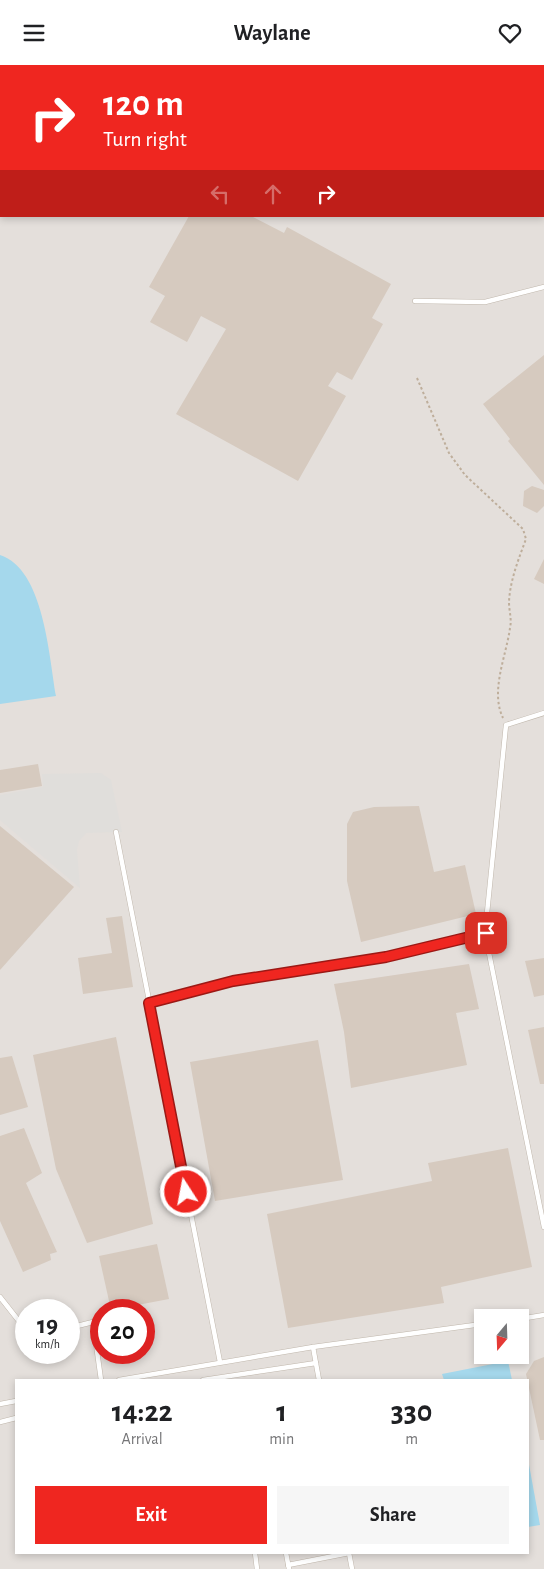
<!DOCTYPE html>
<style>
:root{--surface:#fff;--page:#f6f6f6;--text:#202124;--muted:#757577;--accent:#ef2620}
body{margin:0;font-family:"Alegreya Sans",sans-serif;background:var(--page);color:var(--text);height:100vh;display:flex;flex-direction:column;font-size:19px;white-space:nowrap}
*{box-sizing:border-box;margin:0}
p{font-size:16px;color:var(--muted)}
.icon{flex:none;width:28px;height:28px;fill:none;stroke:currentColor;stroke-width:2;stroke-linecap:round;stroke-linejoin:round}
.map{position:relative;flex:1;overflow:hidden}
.sheet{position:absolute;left:15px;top:1314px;width:514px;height:175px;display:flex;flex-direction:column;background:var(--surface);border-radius:0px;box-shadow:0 2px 8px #0003}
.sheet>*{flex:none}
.banner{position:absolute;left:0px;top:0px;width:545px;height:152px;box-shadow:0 2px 8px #0003;background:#ef2620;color:#fff;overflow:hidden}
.needle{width:32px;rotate:199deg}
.tools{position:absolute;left:474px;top:1244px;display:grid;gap:10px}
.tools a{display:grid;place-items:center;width:55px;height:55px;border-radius:0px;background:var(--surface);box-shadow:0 2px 8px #0003;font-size:25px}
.speed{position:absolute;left:15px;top:1234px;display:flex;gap:10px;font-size:25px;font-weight:700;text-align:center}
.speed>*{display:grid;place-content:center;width:65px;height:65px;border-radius:50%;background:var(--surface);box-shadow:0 2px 8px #0003;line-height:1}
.speed small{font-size:12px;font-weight:400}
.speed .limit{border:8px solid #d22;background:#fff;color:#111}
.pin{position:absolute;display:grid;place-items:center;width:42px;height:42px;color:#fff;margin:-21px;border-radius:10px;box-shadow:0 2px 8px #0006}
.me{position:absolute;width:55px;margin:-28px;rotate:349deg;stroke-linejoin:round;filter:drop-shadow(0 0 4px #0008)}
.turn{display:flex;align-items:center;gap:18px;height:105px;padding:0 20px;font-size:22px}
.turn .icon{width:65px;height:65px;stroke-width:2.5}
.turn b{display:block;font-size:35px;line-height:42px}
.lanes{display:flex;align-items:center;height:48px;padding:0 20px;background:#0003;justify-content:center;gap:25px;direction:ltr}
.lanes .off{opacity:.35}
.eta{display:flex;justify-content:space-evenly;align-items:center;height:85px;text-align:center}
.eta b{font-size:30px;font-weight:700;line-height:35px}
.primary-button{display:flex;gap:10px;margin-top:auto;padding:10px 20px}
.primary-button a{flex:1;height:58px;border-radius:0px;background:var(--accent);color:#fff;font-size:20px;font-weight:700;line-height:58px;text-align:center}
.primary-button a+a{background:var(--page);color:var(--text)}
header{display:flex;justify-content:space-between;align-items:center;height:65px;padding:0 20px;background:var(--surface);font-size:22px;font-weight:700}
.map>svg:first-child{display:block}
.industrial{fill:#e4dfdb;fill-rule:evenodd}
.parking{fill:#e0dedb}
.water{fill:#a5d8ec}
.building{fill:#d6cabf}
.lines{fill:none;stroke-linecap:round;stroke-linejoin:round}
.service-casing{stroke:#c0b7ac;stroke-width:5.5}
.path{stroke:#beae9b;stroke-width:2;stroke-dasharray:2.5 2.5;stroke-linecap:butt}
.service{stroke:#fff;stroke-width:4.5}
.route-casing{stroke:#9b1915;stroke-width:12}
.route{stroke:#ef2620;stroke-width:9}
</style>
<header><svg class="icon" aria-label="menu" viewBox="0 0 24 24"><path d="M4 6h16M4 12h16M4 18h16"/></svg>Waylane<svg class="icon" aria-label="heart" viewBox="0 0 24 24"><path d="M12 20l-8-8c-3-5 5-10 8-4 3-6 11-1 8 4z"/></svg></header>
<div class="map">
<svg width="544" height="1504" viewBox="0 0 544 1504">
<rect width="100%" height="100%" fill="#f2ede6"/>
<path class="industrial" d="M0,0H544V1504H0ZM1,1H544V151H1ZM26,1245H69V1288H26ZM101,1245H144V1288H101ZM482,1252H520V1290H482ZM16,1315H528V1488H16Z"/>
<path class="parking" d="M101,708L111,715L122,767L86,768L79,776L77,785L80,823L0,755V730L43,722L42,709Z"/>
<g class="water">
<path d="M0,490C44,504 49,591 56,631L0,639Z"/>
<path d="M508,1296L512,1315H444L442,1309Z"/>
<path d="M528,1394L540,1460L528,1462Z"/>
</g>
<g class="building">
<path d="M189,151H251L284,168L287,162L391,219L372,253L383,259L352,315L337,307L328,321L346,331L298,416L176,349L226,264L201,251L187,277L150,257L165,231L149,222Z"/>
<path d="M544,290V420L508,376L510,374L483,339Z"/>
<path d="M532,421L544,425V441L537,448L523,441L524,426Z"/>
<path d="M544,494V519L534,514Z"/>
<path d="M38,699L42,721L0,728V705Z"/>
<path d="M419,741L434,807L465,800L476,849L361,877L347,816V759L353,747L374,742Z"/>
<path d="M0,761L74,822L0,905Z"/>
<path d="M122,851L133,922L83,929L78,893L112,888L106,853Z"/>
<path d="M544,893V930L534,932L525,896Z"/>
<path d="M469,899L479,944L456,948L467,1000L351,1023L344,967L334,919Z"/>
<path d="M544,962V1019H540L528,965Z"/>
<path d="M116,972L153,1159L87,1178L56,1104L33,990Z"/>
<path d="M318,975L343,1115L215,1136L190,997Z"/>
<path d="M12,991L28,1042L0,1050V993Z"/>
<path d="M24,1063L42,1108L26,1118L57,1187L50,1189L51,1195L23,1207L0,1156V1071Z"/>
<path d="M508,1083L532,1202L441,1222L444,1238L288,1263L267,1149L432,1116L428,1098Z"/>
<path d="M157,1179L169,1234L111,1245L99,1191Z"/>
<path d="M544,1292V1375H540L526,1309L534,1296Z"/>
</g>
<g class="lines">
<defs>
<g id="service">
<path d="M541,0V1"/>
<path d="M544,9V10"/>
<path d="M415,236L485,237L544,222"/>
<path d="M544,648L506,660L485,868L544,1162"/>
<path d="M116,767L220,1297"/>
<path d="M149,938L233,916L386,893L485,868"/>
<path d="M0,1232L26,1265"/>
<path d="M520,1254L544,1250"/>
<path d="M69,1263L93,1257L101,1315"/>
<path d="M313,1282L319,1315"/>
<path d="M119,1315L313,1282L482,1259"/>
<path d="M203,1315L316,1298"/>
<path d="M0,1339L16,1336"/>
<path d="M0,1357L16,1353"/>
<path d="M255,1488L257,1504"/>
<path d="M286,1488L289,1504"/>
<path d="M349,1488L352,1504"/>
<path d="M288,1500L349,1488"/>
</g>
</defs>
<use href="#service" class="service-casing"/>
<path class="path" d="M417,313L449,388L465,410L523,464L526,474C519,493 510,515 509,537C509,546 512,554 510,563C506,592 490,626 503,653"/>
<use href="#service" class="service"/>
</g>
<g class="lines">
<defs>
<path id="route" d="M186,1127L149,938L233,916L386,892L486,868"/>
</defs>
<use href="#route" class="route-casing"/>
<use href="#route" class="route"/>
</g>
</svg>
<div class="tools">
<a><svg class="needle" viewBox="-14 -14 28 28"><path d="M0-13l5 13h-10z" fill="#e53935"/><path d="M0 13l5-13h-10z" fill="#757577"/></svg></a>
</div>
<div class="speed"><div>19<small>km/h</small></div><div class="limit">20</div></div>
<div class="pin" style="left:486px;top:868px;background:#d93025"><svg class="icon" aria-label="arrive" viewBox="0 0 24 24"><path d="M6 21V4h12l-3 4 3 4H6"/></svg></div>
<svg class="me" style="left:186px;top:1127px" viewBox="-20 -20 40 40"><circle r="17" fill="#ef2620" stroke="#fff" stroke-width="3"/><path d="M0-11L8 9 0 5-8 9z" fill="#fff"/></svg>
<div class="banner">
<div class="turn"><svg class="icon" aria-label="right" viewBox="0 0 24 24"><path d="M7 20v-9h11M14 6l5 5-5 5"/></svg><div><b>120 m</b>Turn right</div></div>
<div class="lanes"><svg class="icon off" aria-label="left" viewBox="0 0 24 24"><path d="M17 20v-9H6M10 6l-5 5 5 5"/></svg><svg class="icon off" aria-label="ahead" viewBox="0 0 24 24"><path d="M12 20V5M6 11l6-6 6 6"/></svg><svg class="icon" aria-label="right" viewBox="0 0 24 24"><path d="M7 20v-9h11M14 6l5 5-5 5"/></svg></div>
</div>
<section class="sheet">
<div class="eta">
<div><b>14:22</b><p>Arrival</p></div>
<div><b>1</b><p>min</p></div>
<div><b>330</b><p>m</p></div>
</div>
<div class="primary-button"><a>Exit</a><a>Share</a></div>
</section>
</div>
